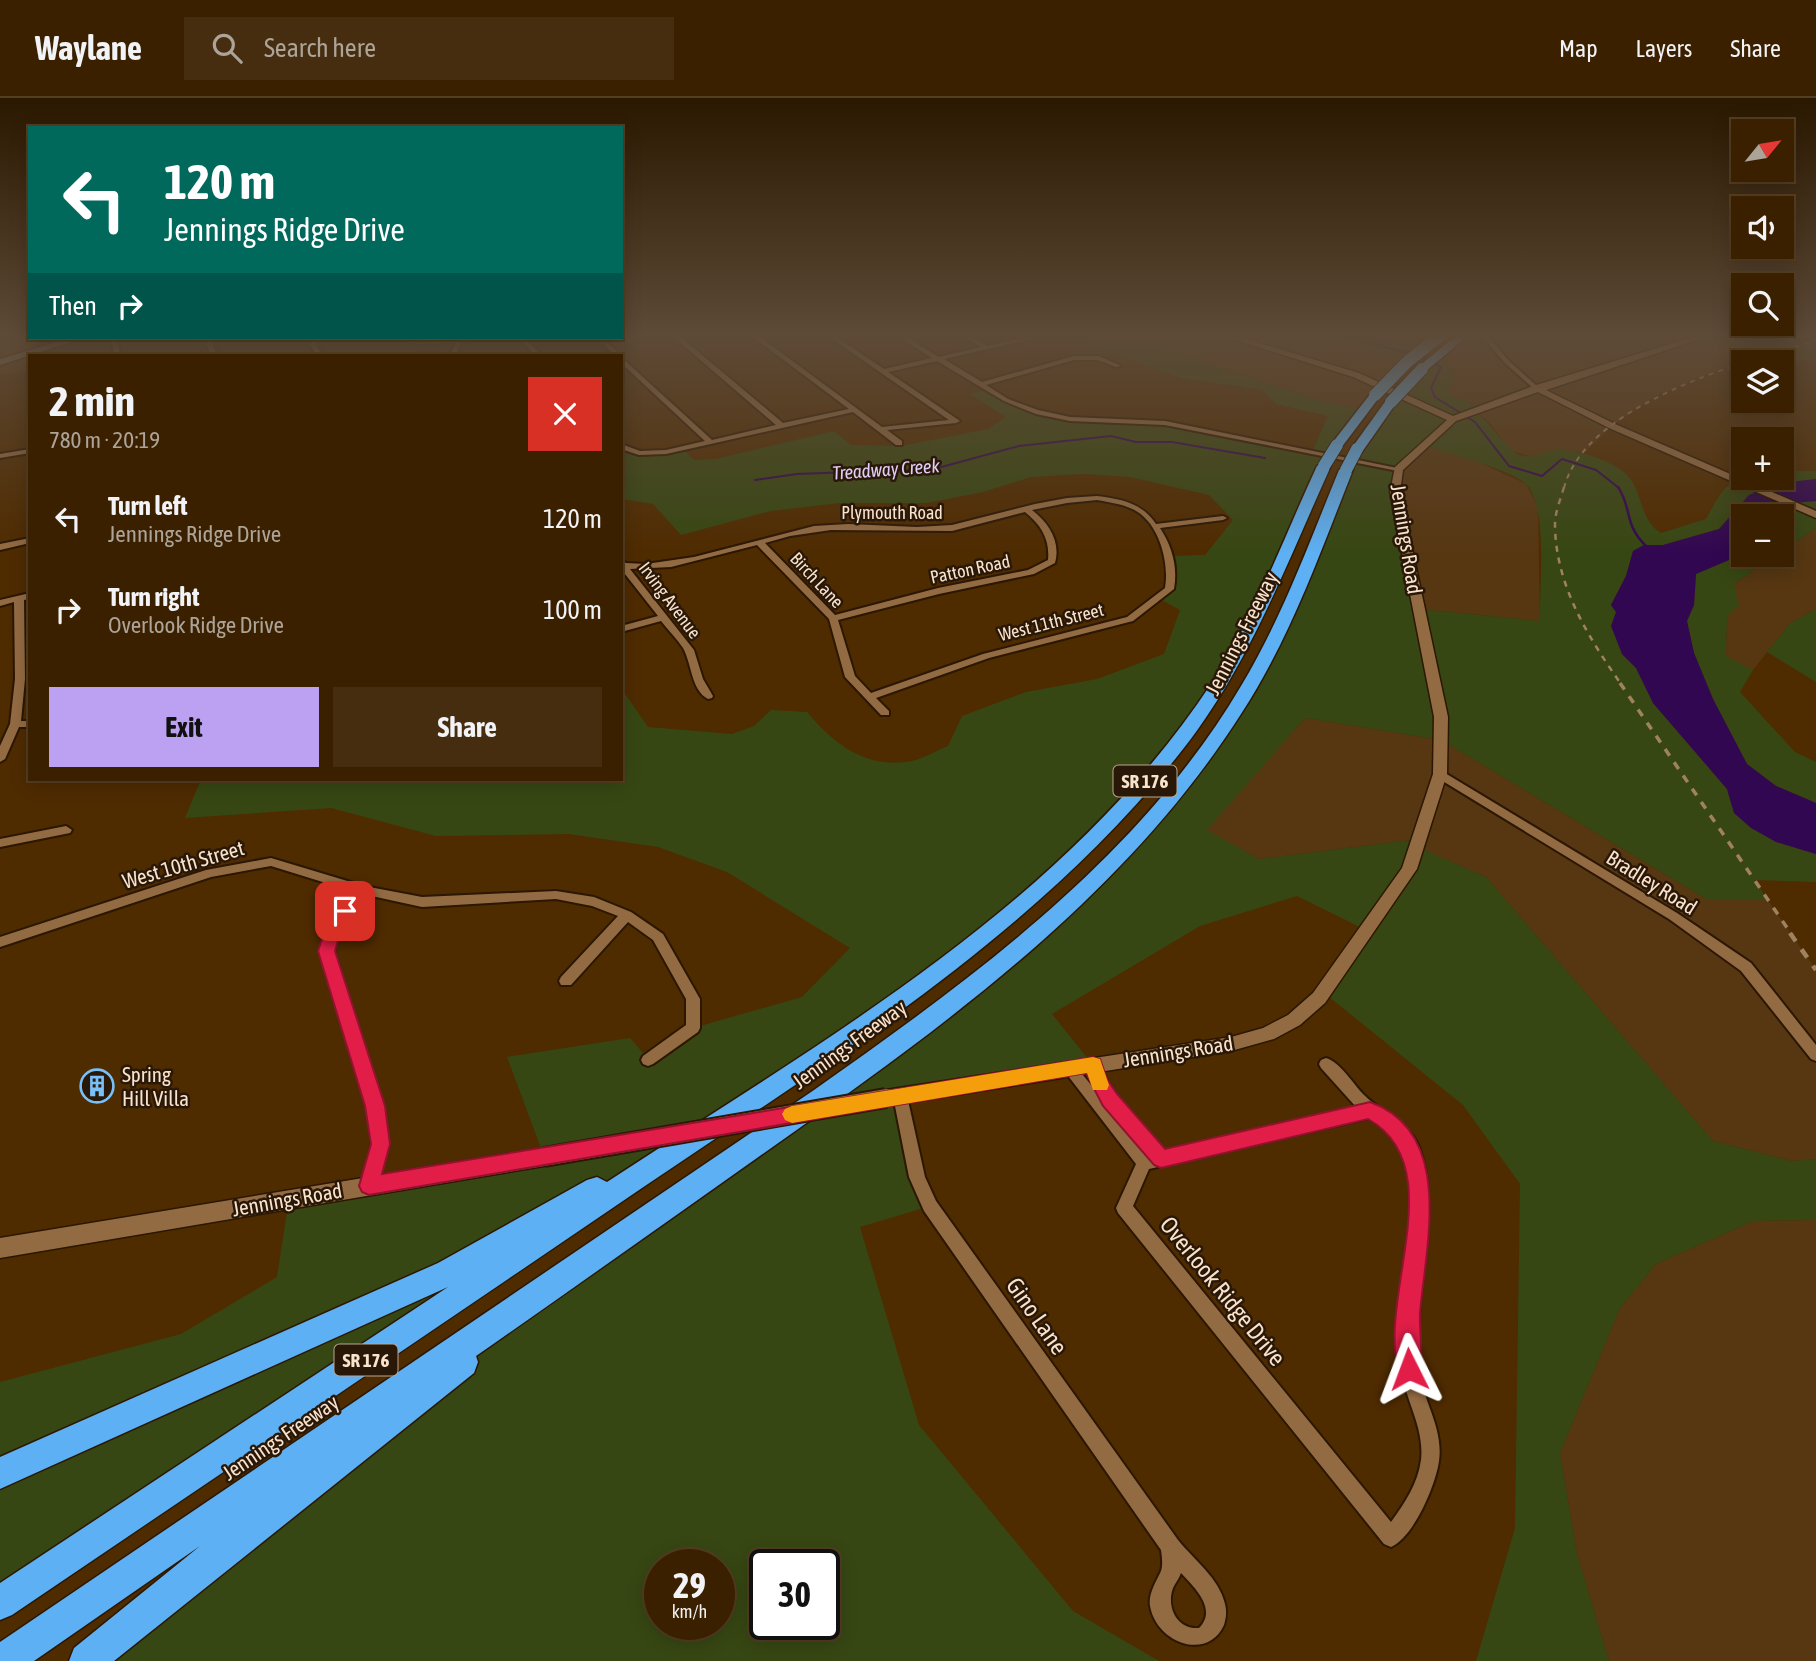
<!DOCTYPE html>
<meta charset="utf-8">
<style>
:root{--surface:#3b2000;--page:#462d0f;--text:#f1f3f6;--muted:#aca399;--line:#543e22;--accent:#bca0f2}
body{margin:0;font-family:"Asap Condensed",sans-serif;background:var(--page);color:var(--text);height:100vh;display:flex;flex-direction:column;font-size:26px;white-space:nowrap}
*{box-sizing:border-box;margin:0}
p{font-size:23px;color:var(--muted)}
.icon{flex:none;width:38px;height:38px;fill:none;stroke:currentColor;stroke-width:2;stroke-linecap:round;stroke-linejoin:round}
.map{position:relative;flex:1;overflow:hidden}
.panel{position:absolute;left:28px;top:256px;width:595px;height:427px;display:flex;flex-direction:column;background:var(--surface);border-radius:0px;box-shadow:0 4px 18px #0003,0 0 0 2px var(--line)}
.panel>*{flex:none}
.guide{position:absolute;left:28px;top:28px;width:595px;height:214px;border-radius:0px;box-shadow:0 4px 18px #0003,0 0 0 2px var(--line);background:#00695c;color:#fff;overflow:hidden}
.needle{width:46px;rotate:60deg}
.fabs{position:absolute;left:1731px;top:21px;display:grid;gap:14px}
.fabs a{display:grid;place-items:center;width:63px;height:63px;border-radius:0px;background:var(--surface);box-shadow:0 4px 18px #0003,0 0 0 2px var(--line);font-size:35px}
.speed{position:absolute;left:644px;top:1451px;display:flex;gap:14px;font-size:35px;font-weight:700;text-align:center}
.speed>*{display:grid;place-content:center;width:91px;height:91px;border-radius:50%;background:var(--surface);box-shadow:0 4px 18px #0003,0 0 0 2px var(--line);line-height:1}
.speed small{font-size:18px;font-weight:400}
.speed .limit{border:4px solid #111;border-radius:10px;background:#fff;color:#111}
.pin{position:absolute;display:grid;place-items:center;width:60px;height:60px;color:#fff;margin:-30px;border-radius:14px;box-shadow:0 4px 10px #0006}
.me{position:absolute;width:77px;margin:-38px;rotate:357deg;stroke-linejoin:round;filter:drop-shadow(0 0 5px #0008)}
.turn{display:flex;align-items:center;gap:24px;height:147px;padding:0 21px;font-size:32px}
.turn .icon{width:91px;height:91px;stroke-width:2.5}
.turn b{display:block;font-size:49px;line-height:60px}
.then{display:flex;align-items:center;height:66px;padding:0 21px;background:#0003;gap:14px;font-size:26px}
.round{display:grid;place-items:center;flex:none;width:74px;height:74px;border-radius:0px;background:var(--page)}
.head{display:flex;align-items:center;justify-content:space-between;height:119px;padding:0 21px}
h1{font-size:42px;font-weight:700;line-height:52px}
.primary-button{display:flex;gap:14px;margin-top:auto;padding:14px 21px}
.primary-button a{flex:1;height:80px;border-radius:0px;background:var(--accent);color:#111;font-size:28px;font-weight:700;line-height:80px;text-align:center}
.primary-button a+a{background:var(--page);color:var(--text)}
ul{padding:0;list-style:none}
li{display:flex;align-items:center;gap:21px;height:91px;padding:0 21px}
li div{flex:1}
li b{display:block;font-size:26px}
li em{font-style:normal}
header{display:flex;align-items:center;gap:42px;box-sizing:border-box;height:98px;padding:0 35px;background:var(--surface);border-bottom:2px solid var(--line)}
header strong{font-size:33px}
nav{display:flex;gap:38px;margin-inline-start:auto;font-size:24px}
.search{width:490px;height:63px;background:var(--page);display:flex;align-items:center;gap:18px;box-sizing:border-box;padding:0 24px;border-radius:0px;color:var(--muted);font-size:26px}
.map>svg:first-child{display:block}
.built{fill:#573712}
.green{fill:#374713;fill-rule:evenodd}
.water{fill:#320752}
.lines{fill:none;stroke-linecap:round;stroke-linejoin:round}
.stream-far1{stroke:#320752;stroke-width:2}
.stream{stroke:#320752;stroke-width:2.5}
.minor-casing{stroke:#2b1703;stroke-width:4}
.tertiary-casing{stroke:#2b1703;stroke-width:3}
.secondary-casing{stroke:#2b1703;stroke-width:3}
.motorway-casing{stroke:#2b1703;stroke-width:3}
.minor{fill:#936b43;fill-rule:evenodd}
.tertiary{fill:#936b43;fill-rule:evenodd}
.secondary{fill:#838078;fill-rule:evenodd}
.motorway{fill:#5db0f3;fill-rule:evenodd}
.rail-far3{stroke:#a08261;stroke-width:2;stroke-dasharray:5 5;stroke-linecap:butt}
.rail-far2{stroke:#a08261;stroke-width:2.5;stroke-dasharray:6 6;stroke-linecap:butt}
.rail-far1{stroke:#a08261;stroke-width:3.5;stroke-dasharray:8 8;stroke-linecap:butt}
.rail{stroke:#a08261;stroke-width:4.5;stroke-dasharray:10 10;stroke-linecap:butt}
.tertiary-bridge-casing{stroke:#2b1703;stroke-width:22;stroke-linecap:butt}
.motorway-bridge-casing{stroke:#2b1703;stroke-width:14;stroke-linecap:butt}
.tertiary-bridge{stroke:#936b43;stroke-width:18}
.motorway-bridge{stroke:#5db0f3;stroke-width:12}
.route{fill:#e11d48;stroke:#92132f;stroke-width:2}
.slow{fill:#f59e0b}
.labels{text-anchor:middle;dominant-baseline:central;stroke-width:5;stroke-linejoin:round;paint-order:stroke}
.far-street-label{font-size:18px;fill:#fae3cd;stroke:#291808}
.far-water-label{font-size:19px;font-style:italic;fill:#e1cff9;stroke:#291808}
.shield{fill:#291808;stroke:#bba692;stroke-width:2}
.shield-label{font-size:19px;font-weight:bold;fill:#fae3cd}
.street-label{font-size:21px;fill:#fae3cd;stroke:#291808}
.poi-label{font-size:21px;fill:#fae3cd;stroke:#291808;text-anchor:start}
.near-street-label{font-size:24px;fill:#fae3cd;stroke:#291808}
</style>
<header>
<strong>Waylane</strong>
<div class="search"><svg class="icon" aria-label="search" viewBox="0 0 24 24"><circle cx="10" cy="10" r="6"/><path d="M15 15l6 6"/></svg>Search here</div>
<nav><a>Map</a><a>Layers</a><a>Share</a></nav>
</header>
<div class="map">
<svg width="1816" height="1563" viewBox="0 0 1816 1563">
<rect width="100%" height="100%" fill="#4f2b00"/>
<g class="built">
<path d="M1132,236H1313L1407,264L1362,312L1322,303L1222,271Z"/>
<path d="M1361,236H1442L1423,250Z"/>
<path d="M1467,236H1711L1702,239L1760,259L1722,270L1655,298L1612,328L1585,354L1554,352L1533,359L1511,353L1490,325L1474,312L1479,309L1449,296L1438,257Z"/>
<path d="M30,239L37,240L38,251L70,243L72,257H30V272L0,277V244Z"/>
<path d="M1421,347L1467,359L1526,386L1538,409L1540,523L1418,511L1395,394L1398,371Z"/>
<path d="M1816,430V511L1790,525L1753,572L1726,559L1727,518L1734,486L1776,457H1782V453Z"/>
<path d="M1305,620L1441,642L1706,801H1767L1816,872V1061L1792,1063L1713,1043L1486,779L1417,749L1419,741L1259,761L1206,732Z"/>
<path d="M1816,1122V1563H1609L1577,1456L1560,1355L1620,1210L1656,1166L1753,1123Z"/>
</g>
<g class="green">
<path d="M1068,236H1132L1222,271L1322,303L1362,312L1337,347L1257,517L1161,665L994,829L449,1206L0,1505V1284L181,1236L277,1179L289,1101L544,1058L507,959L630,940L649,962L693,930L802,899L850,850L727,774L658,749L569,736L436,738L331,710L185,720L201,681H621V590L648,629L732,636L754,628L771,612L807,614C833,645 863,669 906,664C920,663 935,653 948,648L962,618L1026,594L1097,581L1164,556L1180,512L1160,501L1169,491V458L1205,457L1233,422L1209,397L1130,379L1085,376L1031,379L983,394L927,405H840L771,413L681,437L653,406L621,401V348L639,355L683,351L694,362L716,361L834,333L851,347L901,348L988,331L1006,319L970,296L988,292C1049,327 1100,316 1165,325C1214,331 1264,345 1312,354L1328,318L1276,306L1262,292L1181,280L1090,248Z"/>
<path d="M1313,236H1361L1423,250L1407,264Z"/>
<path d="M1742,237L1816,239V263L1751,261L1759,258L1701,239Z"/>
<path d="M1438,257L1454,274L1449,296L1480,309L1474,312C1487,322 1509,353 1519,357C1533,362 1543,353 1556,352C1576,351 1611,362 1626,376C1643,392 1639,422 1661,435L1706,421C1730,377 1731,379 1782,380V373H1816V381L1749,397L1719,431L1663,447H1644L1633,453L1626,478L1611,507L1616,514L1622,556L1636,570L1653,605L1727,691L1734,715L1776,744L1816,756V784L1755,782L1767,801H1706L1441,642L1305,620L1207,732L1259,761L1419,741L1418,749L1486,779L1713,1043L1792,1063L1816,1061V1122L1753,1123L1656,1166L1620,1210L1560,1355L1577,1456L1609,1563H1476L1515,1430L1520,1086L1463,1007L1323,894L1366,832L1297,798L1200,828L1052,916L1093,967L901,998L930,1108L860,1129L919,1327L1073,1513L1159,1563H90L469,1260L1048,824L1215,641L1303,475L1377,323ZM1422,347C1442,353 1517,373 1528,388C1548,416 1539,487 1540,523L1418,511L1395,394L1398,371ZM660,1466H719V1526H660ZM765,1466H824V1526H765Z"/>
<path d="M1816,403V430L1782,453V421L1792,405Z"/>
<path d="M1743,456L1776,457L1734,486L1739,508L1727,518L1726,558L1753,572L1740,594L1795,654L1816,664V705L1776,688L1747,666L1713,601L1694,555L1687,523L1694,507L1696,476Z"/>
<path d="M1816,511V584L1767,554L1790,525Z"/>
</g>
<path class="water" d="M1816,381V403L1792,405L1782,422V418H1743V456L1696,476L1694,507L1687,523L1694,555L1713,601L1747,666L1776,688L1816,705V756L1776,744L1751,730L1734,715L1727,691L1653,605L1636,570L1622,556L1611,528L1616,514L1611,507L1626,478L1633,453L1644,447H1663L1719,431L1749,397L1780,385Z"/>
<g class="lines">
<g class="stream-far1">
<path d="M1336,236L1412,256"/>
<path d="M1420,258L1441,269L1431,290L1435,299L1475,324L1509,368L1542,378L1562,361L1596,372L1619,390"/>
<path d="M755,382L797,376L934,371L1019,348L1111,338L1136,344H1172L1265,360"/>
</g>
<path class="stream" d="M1618,389C1633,412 1623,425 1646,448"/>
<defs>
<g id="minor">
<path d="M670,236H677L783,325L849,311L749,236H756L882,329L949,322L825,236H832L884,271L932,260L894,236H901L939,259L981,249L960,236H967L988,248L1035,237L1037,240L944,261L982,284L1074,258H1099L1121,268L1116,269L1098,262H1074L986,287L1008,301L1038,312L1070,319L1165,323L1402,371L1398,373L1165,327L1070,323L1036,316L1004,303L937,263L888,274L960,323L956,325L887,332L902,343V347H896L853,314L666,356L639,357L621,351V346L640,353L666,352L705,343L621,265V259L712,342L776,327Z"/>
<path d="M1480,236H1486L1509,263L1538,289V291H1534L1505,265Z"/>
<path d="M111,240H117L120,257H114Z"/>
<path d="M204,240H210L217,257H211Z"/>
<path d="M314,240H321L315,245L322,257H316L309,244Z"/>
<path d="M519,240H525L541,257H535Z"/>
<path d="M596,240H602L621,257H615Z"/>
<path d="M457,242L462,243L456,257H450Z"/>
<path d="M30,351V355L0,360V356Z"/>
<path d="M1097,398C1121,401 1142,405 1156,426L1223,418L1227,420L1223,422L1160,430C1172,448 1178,469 1174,491L1133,523L989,560L876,600L889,613V617H881L845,579L829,521L757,447L671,469L630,471L694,552L703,581L713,598L712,600L708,601C691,592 692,566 683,550C677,541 668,532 661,523L621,534V528L658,518L621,471V462L626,465L646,466L694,459L814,428L848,426L917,429L952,427L1035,406L1067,400ZM1097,402C1113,405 1131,407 1143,418C1161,434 1169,467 1165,490L1127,519L983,556L871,595L855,578L838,522L939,496L1034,476L1055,465C1061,444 1049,425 1032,412L1067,405ZM1025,414C1041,427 1050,441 1048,462L1028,472L938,490L835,517L765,445L790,438L831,432L952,433Z"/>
<path d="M30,440V445L0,452V446Z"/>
<path d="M30,495V501L24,502L25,581L21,623H30V629H19L5,661L0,664V648L10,626L15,581L14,504L0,508V502Z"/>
<path d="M1440,672L1677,815L1751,865L1816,947V963L1811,961L1741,873L1669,821L1436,679L1434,676Z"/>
<path d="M66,728L72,732L70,735L0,749V741Z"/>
<path d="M271,760L364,788L422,799L556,793L594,799L631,814L663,836L700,901V930L698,934L653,966L648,968L643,966L641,962L643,958L686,927V901L653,842L628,824L571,887H561L559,883L561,879L618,818L592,808L556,801L422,809L367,797L340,829L334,853L382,1008L388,1047L377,1088L375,1093L369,1095L363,1093L361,1088L372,1047L368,1008L320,853L329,824L355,794L271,768L211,779L0,849V839L206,772Z"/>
<path d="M1326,960C1341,965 1353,986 1364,997C1378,1011 1396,1019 1409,1034C1414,1039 1418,1046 1420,1052C1442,1116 1413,1197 1418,1265C1420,1299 1444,1328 1439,1363C1436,1386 1414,1439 1391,1449L1384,1446L1118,1115L1116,1110L1136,1066L1062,970L1064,966L1069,964L1074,966L1100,998L1086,967L1088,963L1093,961L1098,963L1105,979L1118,1001L1164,1054L1357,1010L1321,970L1319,966L1321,962ZM1369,1020C1381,1029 1398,1037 1404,1051C1413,1070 1412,1094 1411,1115C1409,1164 1398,1214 1400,1263C1402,1298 1425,1327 1421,1362C1418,1385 1405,1405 1391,1424L1133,1108L1149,1071Z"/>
<path d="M900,992L905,994L907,998L925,1079L936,1103L1178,1442C1194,1462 1219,1480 1225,1506C1227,1514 1226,1520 1224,1527C1208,1563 1157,1546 1150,1508C1148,1496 1156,1484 1161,1473C1163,1467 1162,1459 1161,1452L924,1113L909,1079L893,998L895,994ZM1181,1475C1194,1489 1218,1511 1199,1530C1177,1532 1166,1509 1173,1490C1175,1485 1179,1481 1181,1475Z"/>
</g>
<g id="tertiary">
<path d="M1217,236H1229L1359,275L1453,318L1533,288L1703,236H1715L1546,292L1615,326L1816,413V420L1609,330L1538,294L1456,323L1403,372L1400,394L1448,619L1447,676L1417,771L1325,905L1300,927L1274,941L1231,953L886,1008L879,1006L877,1000L879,994L886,992L1231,939L1263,930L1288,917L1313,895L1402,770L1433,676L1434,619L1390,394L1395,369L1447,322L1353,279Z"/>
<path d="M385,240H528L524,242L419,246Z"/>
<path d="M544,1050L551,1053L554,1059L551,1065L544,1068L0,1160V1140Z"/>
</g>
<path id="secondary" d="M71,240H84L0,267V261Z"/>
<g id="motorway">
<path d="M1458,236H1470L1426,273H1418V269Z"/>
<path d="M1371,295L1381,297L1341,350H1333V344Z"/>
<path d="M1387,301L1397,304L1362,354H1352L1351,351Z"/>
<path d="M1324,364L1331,368C1285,469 1247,573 1176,660C1030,841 832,961 642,1090C432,1233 222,1375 12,1517L0,1522V1485L448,1189L0,1391V1359L438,1165L587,1082L597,1079L607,1084C824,941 1064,808 1211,586C1255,519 1283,441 1317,368Z"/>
<path d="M1346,368L1353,372C1320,455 1290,541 1241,616C1125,798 947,926 774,1048C675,1118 575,1189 476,1258L478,1264L474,1275L114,1563H69L74,1550L200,1448L34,1563H0V1544L814,992C973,880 1140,759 1241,588C1282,520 1309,445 1339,372Z"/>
</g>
</defs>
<use href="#minor" class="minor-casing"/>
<use href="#tertiary" class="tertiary-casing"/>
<use href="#secondary" class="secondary-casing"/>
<use href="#motorway" class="motorway-casing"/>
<use href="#minor" class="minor"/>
<use href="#tertiary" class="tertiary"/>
<use href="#secondary" class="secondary"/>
<use href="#motorway" class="motorway"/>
<g class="rail-far3">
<path d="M1553,236L1666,238"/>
<path d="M1717,236L1813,239"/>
<path d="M1564,390C1586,306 1742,264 1816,243"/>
</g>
<path class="rail-far2" d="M1564,389C1561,400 1555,414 1555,426C1555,486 1588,539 1621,586"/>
<path class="rail-far1" d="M1620,585L1792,837"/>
<path class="rail" d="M1790,835L1816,872"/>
<defs>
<path id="tertiary-bridge" d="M544,1059L886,1000"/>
<g id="motorway-bridge">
<path d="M1375,297L1407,264L1442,236"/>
<path d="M1391,304L1422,271"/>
<path d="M1324,368L1337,347"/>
<path d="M1346,372L1357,351"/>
</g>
</defs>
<use href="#tertiary-bridge" class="tertiary-bridge-casing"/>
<use href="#motorway-bridge" class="motorway-bridge-casing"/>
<use href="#tertiary-bridge" class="tertiary-bridge"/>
<use href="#motorway-bridge" class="motorway-bridge"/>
</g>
<linearGradient id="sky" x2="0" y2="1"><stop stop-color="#2b1800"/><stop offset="0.52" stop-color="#5d4a37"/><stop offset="1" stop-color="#5d4a37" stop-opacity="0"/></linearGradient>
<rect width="1816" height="455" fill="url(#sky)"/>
<path class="route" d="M345,807L354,813L342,829L335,853L385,1008L390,1046L382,1076L1093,959L1100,961L1107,981L1117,996L1165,1051L1370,1004C1455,1034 1426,1147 1420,1215C1419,1235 1425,1262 1417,1279L1409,1283L1401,1279C1372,1208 1455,1070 1368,1021L1161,1070L1154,1067L1103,1008L1086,975L369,1097L362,1094L359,1088L371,1046L365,1008L318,853L328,823L340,809Z"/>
<path class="slow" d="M1093,959L1100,961L1109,987L1107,992H1093L1087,975L792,1025L785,1022L782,1016L785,1011L792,1008Z"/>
<defs>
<symbol id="building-ring" viewBox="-11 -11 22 22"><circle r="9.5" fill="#291808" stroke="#79bff8" stroke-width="1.5"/><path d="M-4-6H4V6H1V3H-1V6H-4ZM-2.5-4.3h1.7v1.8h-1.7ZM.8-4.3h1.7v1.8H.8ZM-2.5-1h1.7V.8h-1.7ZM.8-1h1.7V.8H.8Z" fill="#79bff8"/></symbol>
</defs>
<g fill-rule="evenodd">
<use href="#building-ring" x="78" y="969" width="38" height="38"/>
</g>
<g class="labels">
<g class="far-street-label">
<text x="892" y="414">Plymouth Road</text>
<text transform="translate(970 471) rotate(-12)">Patton Road</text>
<text transform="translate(817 482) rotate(47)">Birch Lane</text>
<text transform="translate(670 502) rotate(53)">Irving Avenue</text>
<text transform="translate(1051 524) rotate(-14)">West 11th Street</text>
</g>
<g class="far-water-label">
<text transform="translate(886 371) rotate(-4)">Treadway Creek</text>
</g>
<g class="shield">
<rect x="1113.5" y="667.5" width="63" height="31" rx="5"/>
<rect x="334.5" y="1246.5" width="63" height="31" rx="5"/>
</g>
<g class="shield-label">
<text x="1145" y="683">SR 176</text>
<text x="366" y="1262">SR 176</text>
</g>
<g class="street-label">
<text transform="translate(1407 441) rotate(81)">Jennings Road</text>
<text transform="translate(1241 535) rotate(-63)">Jennings Freeway</text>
<text transform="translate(183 766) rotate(-16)">West 10th Street</text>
<text transform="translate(1652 784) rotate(32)">Bradley Road</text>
<text transform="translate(849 946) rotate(-36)">Jennings Freeway</text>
<text transform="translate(1178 953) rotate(-9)">Jennings Road</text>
<text transform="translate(287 1101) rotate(-10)">Jennings Road</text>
<text transform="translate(280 1339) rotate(-34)">Jennings Freeway</text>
</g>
<g class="poi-label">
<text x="122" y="976">Spring<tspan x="122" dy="24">Hill Villa</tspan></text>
</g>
<g class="near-street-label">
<text transform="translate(1223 1193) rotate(51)">Overlook Ridge Drive</text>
<text transform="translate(1037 1218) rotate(55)">Gino Lane</text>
</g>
</g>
</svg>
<div class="fabs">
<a><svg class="needle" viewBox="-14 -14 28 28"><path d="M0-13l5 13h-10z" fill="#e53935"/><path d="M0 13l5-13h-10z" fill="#aca399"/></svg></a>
<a><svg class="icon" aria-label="sound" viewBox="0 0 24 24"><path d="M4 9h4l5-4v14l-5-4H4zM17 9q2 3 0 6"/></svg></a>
<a><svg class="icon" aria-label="search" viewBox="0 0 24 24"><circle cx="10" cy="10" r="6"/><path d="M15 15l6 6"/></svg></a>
<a><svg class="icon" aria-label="layers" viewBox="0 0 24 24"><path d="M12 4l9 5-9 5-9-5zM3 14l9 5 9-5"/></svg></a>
<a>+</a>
<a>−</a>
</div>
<div class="speed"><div>29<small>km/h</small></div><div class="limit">30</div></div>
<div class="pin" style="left:345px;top:813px;background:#d93025"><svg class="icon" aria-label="arrive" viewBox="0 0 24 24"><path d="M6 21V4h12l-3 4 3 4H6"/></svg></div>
<svg class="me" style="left:1409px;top:1271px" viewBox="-20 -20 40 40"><path d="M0-17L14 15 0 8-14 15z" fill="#e11d48" stroke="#fff" stroke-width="4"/></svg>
<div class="guide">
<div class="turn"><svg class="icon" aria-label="left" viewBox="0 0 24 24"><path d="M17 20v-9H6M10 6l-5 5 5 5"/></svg><div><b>120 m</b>Jennings Ridge Drive</div></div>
<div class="then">Then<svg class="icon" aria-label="right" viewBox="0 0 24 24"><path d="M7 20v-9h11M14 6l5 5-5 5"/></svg></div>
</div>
<section class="panel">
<div class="head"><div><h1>2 min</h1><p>780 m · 20:19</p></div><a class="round" style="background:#d93025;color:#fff"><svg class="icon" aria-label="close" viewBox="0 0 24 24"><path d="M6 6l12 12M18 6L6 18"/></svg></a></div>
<ul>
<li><svg class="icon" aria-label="left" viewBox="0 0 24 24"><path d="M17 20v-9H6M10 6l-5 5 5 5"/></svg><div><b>Turn left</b><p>Jennings Ridge Drive</p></div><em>120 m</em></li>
<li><svg class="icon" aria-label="right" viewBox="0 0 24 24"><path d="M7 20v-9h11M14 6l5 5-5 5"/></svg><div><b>Turn right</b><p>Overlook Ridge Drive</p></div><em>100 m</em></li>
</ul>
<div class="primary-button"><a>Exit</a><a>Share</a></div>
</section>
</div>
